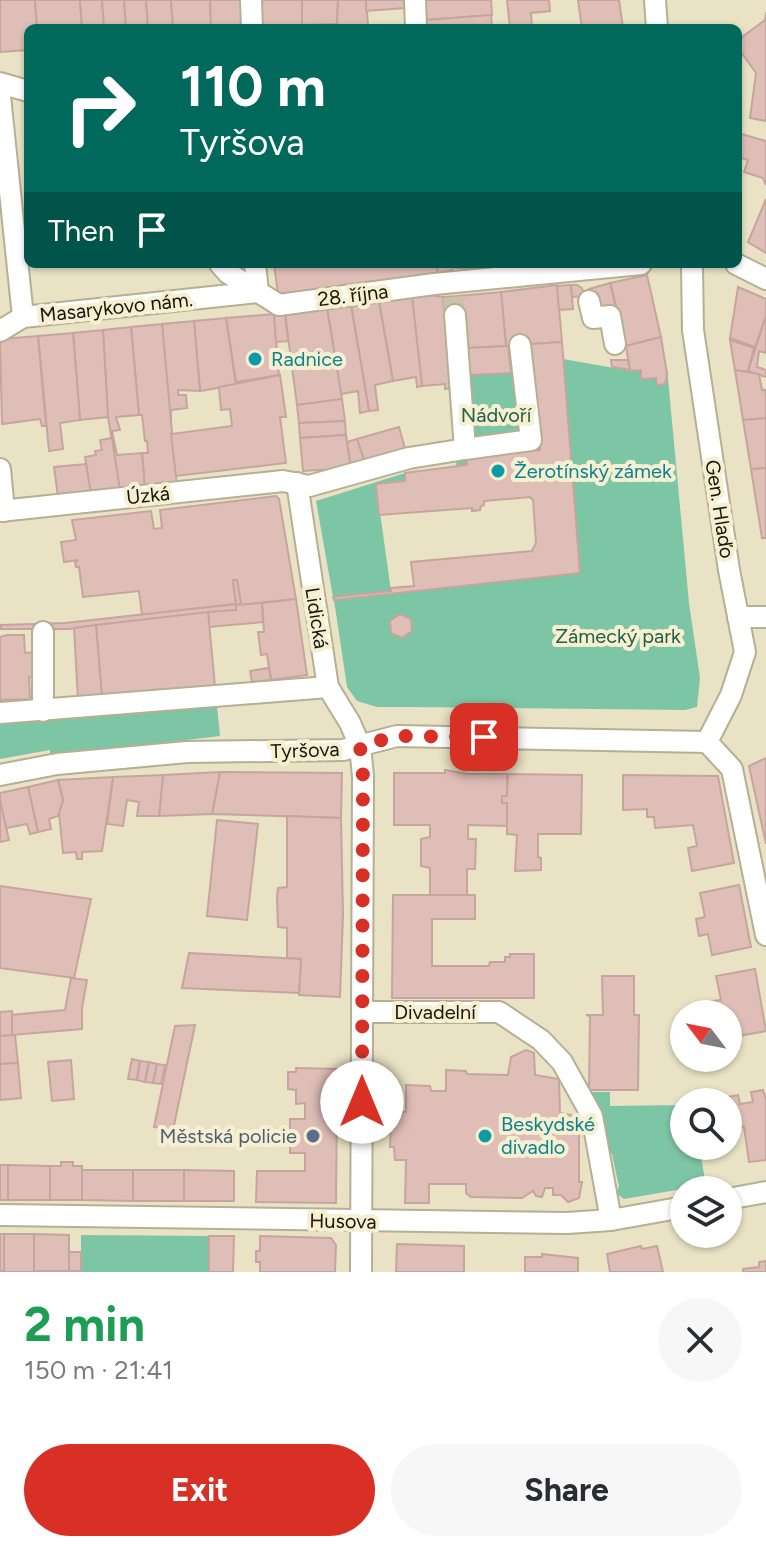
<!DOCTYPE html>
<meta charset="utf-8">
<style>
:root{--surface:#fff;--page:#f7f7f7;--text:#2b2b33;--muted:#7c7c81;--accent:#d93025}
body{margin:0;font-family:Figtree,sans-serif;background:var(--page);color:var(--text);height:100vh;display:flex;flex-direction:column;font-size:30px;white-space:nowrap}
*{box-sizing:border-box;margin:0}
p{font-size:26px;color:var(--muted)}
.icon{flex:none;width:44px;height:44px;fill:none;stroke:currentColor;stroke-width:2;stroke-linecap:round;stroke-linejoin:round}
.map{position:relative;height:1272px;overflow:hidden}
.panel{display:flex;flex-direction:column;background:var(--surface);flex:1}
.panel>*{flex:none}
.banner{position:absolute;left:24px;top:24px;width:718px;height:244px;border-radius:12px;box-shadow:0 2px 6px #0004;background:#00695c;color:#fff;overflow:hidden}
.needle{width:52px;rotate:302deg}
.controls{position:absolute;left:670px;top:1000px;display:grid;gap:16px}
.controls a{display:grid;place-items:center;width:72px;height:72px;border-radius:50%;background:var(--surface);box-shadow:0 2px 6px #0004;font-size:40px}
.pin{position:absolute;display:grid;place-items:center;width:68px;height:68px;color:#fff;margin:-34px;border-radius:16px;box-shadow:0 4px 12px #0006}
.me{position:absolute;width:88px;margin:-44px;rotate:0deg;stroke-linejoin:round;filter:drop-shadow(0 0 6px #0008)}
.turn{display:flex;align-items:center;gap:28px;height:168px;padding:0 24px;font-size:36px}
.turn .icon{width:104px;height:104px;stroke-width:2.5}
.turn b{display:block;font-size:56px;line-height:68px}
.then{display:flex;align-items:center;height:76px;padding:0 24px;background:#0003;gap:16px;font-size:30px}
.round{display:grid;place-items:center;flex:none;width:84px;height:84px;border-radius:42px;background:var(--page)}
.headline{display:flex;align-items:center;justify-content:space-between;height:136px;padding:0 24px}
h1{font-size:48px;font-weight:700;line-height:60px;color:#1e9e55}
.action{display:flex;gap:16px;margin-top:auto;padding:16px 24px}
.action a{flex:1;height:92px;border-radius:48px;background:var(--accent);color:#fff;font-size:32px;font-weight:700;line-height:92px;text-align:center}
.action a+a{background:var(--page);color:var(--text)}
.map>svg:first-child{display:block}
.green{fill:#7dc6a5}
.building{fill:#e0beb8;stroke:#c6a59f;stroke-width:2}
.lines{fill:none;stroke-linecap:round;stroke-linejoin:round}
.minor-tunnel{stroke:#cac3a8;stroke-width:20;stroke-dasharray:20 10;stroke-linecap:butt}
.minor-casing{stroke:#b6af93;stroke-width:24}
.minor{stroke:#fff;stroke-width:20}
.route{stroke:#d93025;stroke-width:14;stroke-dasharray:0 25.2}
.culture-dot{fill:#0f9aa8;stroke:#f6efd1;stroke-width:3}
.service-dot{fill:#5c6f8a;stroke:#f6efd1;stroke-width:3}
.labels{text-anchor:middle;dominant-baseline:central;stroke-width:8;stroke-linejoin:round;paint-order:stroke}
.street-label{font-size:20px;fill:#19160c;stroke:#f6efd1}
.culture-label{font-size:20px;fill:#0d838f;stroke:#f6efd1;text-anchor:start}
.park-label{font-size:20px;fill:#226048;stroke:#f6efd1}
.service-label{font-size:20px;fill:#4e5e75;stroke:#f6efd1;text-anchor:end}
</style>
<div class="map">
<svg width="766" height="1272" viewBox="0 0 766 1272">
<rect width="100%" height="100%" fill="#e9e2c4"/>
<g class="green">
<path d="M463,314L471,375L511,373L508,346L531,344L540,450L456,467Z"/>
<path d="M563,359L631,371L641,370L642,378H656L657,385L665,384L667,368L689,603L700,678L697,707L685,710L411,707H377L357,701L347,687L334,600L580,573Z"/>
<path d="M405,473V481L376,484L391,591L333,597L316,501Z"/>
<path d="M215,686L220,736L50,756V750L0,759V703Z"/>
<path d="M585,1092H610V1106L684,1105V1146H699L706,1185L624,1199L616,1193L619,1187L612,1154L603,1144Z"/>
<path d="M81,1235L209,1236V1272H69L81,1270Z"/>
</g>
<g class="building">
<path d="M0,0H35L37,28H28V50L0,52Z"/>
<path d="M35,0H80L82,28H37Z"/>
<path d="M80,0H102L104,28H82Z"/>
<path d="M102,0H124L126,28H104Z"/>
<path d="M124,0H146L148,28H126Z"/>
<path d="M146,0H171L173,28H148Z"/>
<path d="M171,0H210L211,28H173Z"/>
<path d="M210,0H245L246,28H211Z"/>
<path d="M257,0H302V26L258,28Z"/>
<path d="M302,0H338L337,24L302,25Z"/>
<path d="M338,0H366L368,25L337,26Z"/>
<path d="M366,0H405V8L366,11Z"/>
<path d="M425,0H491L492,15L426,20Z"/>
<path d="M507,0H549L550,11L531,13L532,28H510Z"/>
<path d="M578,0H619L623,28H582Z"/>
<path d="M766,12V121L750,118L756,73L738,48V40L765,20Z"/>
<path d="M491,15L492,28H427L426,20Z"/>
<path d="M738,133L766,141V185L763,178L744,172L748,160L738,157Z"/>
<path d="M766,199V253L748,242Z"/>
<path d="M274,264H436L438,273L278,294Z"/>
<path d="M436,264H452V270L438,273Z"/>
<path d="M483,264V268H452V264Z"/>
<path d="M647,275L661,337L626,346L610,283Z"/>
<path d="M610,283L617,311L595,316L589,289Z"/>
<path d="M557,285L562,342L506,346L501,292Z"/>
<path d="M571,285L573,309L559,310L557,286Z"/>
<path d="M571,285H577L582,288L584,296L572,297Z"/>
<path d="M738,287L766,299V316L755,347L730,338Z"/>
<path d="M501,292L506,346L469,348L459,296Z"/>
<path d="M430,295L443,297L454,388L445,389V384L422,386L412,297Z"/>
<path d="M459,296L463,314L446,316L443,297Z"/>
<path d="M412,297L422,386L417,387L416,377L393,381L379,302Z"/>
<path d="M379,302L393,381L375,385L378,410L369,411L351,305Z"/>
<path d="M351,305L368,405L369,411L360,413L358,391L341,394L327,308Z"/>
<path d="M327,308L342,399L297,405L285,314Z"/>
<path d="M274,314L279,375L236,382L226,318Z"/>
<path d="M274,314H285L288,341L276,342Z"/>
<path d="M766,316V353L759,351L757,367L766,370V377L748,371Z"/>
<path d="M226,318L236,385L200,391L194,321Z"/>
<path d="M194,321L200,391L178,390V395H186L187,408L171,410V432L162,324Z"/>
<path d="M162,324L177,486L145,489L142,453H148L147,441H145L142,415H139L131,327Z"/>
<path d="M131,327L139,415L116,417L120,430L112,431L117,455L142,453L145,489L120,491L108,417L103,330Z"/>
<path d="M103,330L108,417L80,420L73,333Z"/>
<path d="M73,333L80,420L60,423L63,449L49,451L38,336Z"/>
<path d="M38,336L46,426H42L40,419L2,424L0,339Z"/>
<path d="M661,337L667,374L665,384L657,385L656,378L641,379V370L630,371L626,346Z"/>
<path d="M730,340L754,348L748,371H735Z"/>
<path d="M562,342L580,573L334,600L333,597L391,591V588L414,586L411,562L532,551L536,543L533,500L530,497L484,501V505L481,506L480,510L472,511V508L379,515L376,484L405,481V473L467,465L466,458L540,450L531,344Z"/>
<path d="M508,346L511,373L470,375L468,348Z"/>
<path d="M611,360H628L630,370L612,367Z"/>
<path d="M735,370L759,374L762,390H765L766,394V418L743,420Z"/>
<path d="M280,375L286,417H280L286,463L176,476L171,434L232,426L230,409L221,410L219,387Z"/>
<path d="M342,399L345,421L299,423L297,405Z"/>
<path d="M766,418V468L751,469L743,420Z"/>
<path d="M345,421L346,435L300,438L299,423Z"/>
<path d="M399,427L406,452L365,464L357,439Z"/>
<path d="M346,435L351,468L303,471L300,438Z"/>
<path d="M112,438L120,491L91,494L85,457L96,455L95,451L102,450L100,440Z"/>
<path d="M357,439L365,463L351,467L347,442Z"/>
<path d="M86,464L91,494L58,497L54,467Z"/>
<path d="M766,468V538H762L751,469Z"/>
<path d="M276,496L279,499L296,599L241,605L237,580H233L236,604L142,615L139,591L83,597L79,567H76L75,562L78,560L64,562L61,542L76,540L72,520L151,511L154,529L162,528L160,510Z"/>
<path d="M233,580H237L241,604L236,605V610L68,629H1V625L65,623L236,604Z"/>
<path d="M296,599L307,675L271,680L267,654L261,655L258,632H264L262,603Z"/>
<path d="M262,603L263,622L209,627L208,612L236,610V605Z"/>
<path d="M208,612L215,686L102,698L96,625Z"/>
<path d="M400,614L411,619L412,631L402,638L391,633L390,621Z"/>
<path d="M96,625L102,698L78,699L74,628Z"/>
<path d="M7,635H24L25,653L36,652L38,676L29,677L30,699L0,700V637Z"/>
<path d="M269,668L271,680L252,682L250,671Z"/>
<path d="M766,758V844L749,766Z"/>
<path d="M445,770L468,774H507V796H502V803H507V826L468,825V839H476L475,869H467V895H430V868L421,866V839L430,837V825H394V773H445Z"/>
<path d="M220,772L342,773L341,818L212,814Z"/>
<path d="M220,772L212,814L159,816L163,775Z"/>
<path d="M508,774L582,775L581,834H538V857L541,858V870L515,871L517,835L507,834V803H502V796H507Z"/>
<path d="M163,775L159,816H137L139,802L127,800L123,826L107,824L113,777Z"/>
<path d="M623,775L718,776L734,863L692,871L688,848L697,846L693,825L655,828L654,817H647V809L623,810Z"/>
<path d="M113,777L102,851L82,852V859H77L76,852L63,853L59,813L63,800L58,780Z"/>
<path d="M58,780L63,800L59,813L58,816L49,819L51,829L38,832L28,787Z"/>
<path d="M28,787L38,832L30,834L27,824L6,828L0,801V793Z"/>
<path d="M0,801L9,840L0,842Z"/>
<path d="M287,816L341,818L343,915L340,997L299,995L301,959L287,958V928L278,927L277,897L278,888L287,887Z"/>
<path d="M217,820L258,824L247,920L207,916Z"/>
<path d="M739,885L751,947L712,955L708,934L699,936L696,919L705,917L700,893Z"/>
<path d="M0,886L91,899L74,978L0,968Z"/>
<path d="M393,895H475V919H432V966H489L490,962H505V957H510V954H534V998H392Z"/>
<path d="M189,953L301,959L299,993L182,988Z"/>
<path d="M755,969L766,1031L728,1038V1014H715L712,1001L721,1000L716,976Z"/>
<path d="M602,976H634V1015H639L638,1090H589L590,1016L586,1015H603Z"/>
<path d="M71,978L87,980L82,1008V1029L12,1035L10,1015L65,1010Z"/>
<path d="M12,1011V1035L0,1036V1012Z"/>
<path d="M195,1025L173,1130L154,1127L175,1026Z"/>
<path d="M15,1035L18,1063L0,1064V1036Z"/>
<path d="M526,1050L534,1053L535,1075L559,1079L560,1113L576,1116L579,1119V1182H582L579,1198L568,1202L561,1195H553V1188H545L542,1197L536,1196L533,1191L522,1198L471,1197L466,1193V1184H429V1203H405L406,1160H395L394,1147H390L391,1125H394L395,1112H406V1085L430,1086L431,1091H446V1070L466,1071L467,1074L508,1075L511,1057Z"/>
<path d="M132,1059L140,1061L137,1080L128,1079Z"/>
<path d="M71,1060L74,1099L52,1101L48,1062Z"/>
<path d="M140,1061L149,1062L145,1082L137,1080Z"/>
<path d="M149,1062L157,1064L153,1083L145,1082Z"/>
<path d="M18,1063L21,1098L0,1100V1064Z"/>
<path d="M157,1064L165,1065L161,1084L153,1083Z"/>
<path d="M296,1068L339,1069V1092H337L336,1203L256,1202L257,1171H305V1153H290V1119H305V1103L296,1104V1090L288,1089V1072H296Z"/>
<path d="M763,1090L766,1100V1160L749,1162L744,1127L737,1128L736,1132L728,1131V1102H702L738,1095L740,1104L753,1102L751,1092Z"/>
<path d="M61,1162H73V1166H82V1200H50V1166H61Z"/>
<rect x="0" y="1165" width="8" height="35"/>
<path d="M8,1165L50,1166V1200H8Z"/>
<path d="M82,1170H133V1201L82,1200Z"/>
<rect x="133" y="1170" width="51" height="31"/>
<path d="M184,1170L234,1171V1201H184Z"/>
<rect x="0" y="1234" width="4" height="37"/>
<rect x="4" y="1234" width="30" height="38"/>
<path d="M34,1234L69,1235V1271H34Z"/>
<path d="M209,1236H234L233,1272H209Z"/>
<path d="M260,1236L331,1238L336,1245L335,1272H260V1262H256V1251H260Z"/>
<path d="M397,1244L464,1246V1272H396Z"/>
<path d="M641,1246L642,1249L657,1246L663,1272H610L607,1254Z"/>
<rect x="69" y="1252" width="12" height="19"/>
<path d="M542,1254L578,1258V1272H525V1257H542Z"/>
<path d="M766,1261V1272H743V1269L759,1267V1262Z"/>
</g>
<g class="lines">
<path class="minor-tunnel" d="M453,297L455,315"/>
<defs>
<g id="minor">
<path d="M251,0L252,28"/>
<path d="M415,0L416,28"/>
<path d="M655,0L657,28"/>
<path d="M0,83L28,91"/>
<path d="M0,96L23,317"/>
<path d="M220,264L228,273L279,305L434,284L641,264"/>
<path d="M255,264L258,292"/>
<path d="M736,264L766,279"/>
<path d="M692,267L693,330L729,570L745,652L731,695L707,742"/>
<path d="M589,301L593,318L610,316L615,344"/>
<path d="M0,331L23,317L258,292"/>
<path d="M465,449L531,440L520,345"/>
<path d="M0,469L4,511"/>
<path d="M297,483L328,687L350,723L360,746L363,776L361,1272"/>
<path d="M0,511L283,481L309,486L409,458L465,449L455,315"/>
<path d="M738,617H766"/>
<path d="M43,711V632"/>
<path d="M0,713L328,687"/>
<path d="M707,742L732,769L766,935"/>
<path d="M0,775L57,764L187,752L343,750L397,736L707,742"/>
<path d="M362,1012H499L541,1040L562,1062L592,1116L611,1220"/>
<path d="M728,1199L766,1192"/>
<path d="M0,1215L567,1223L611,1220L684,1207"/>
</g>
</defs>
<use href="#minor" class="minor-casing"/>
<use href="#minor" class="minor"/>
</g>
<g class="lines">
<path class="route" d="M362,1102L363,776L360,746L397,736L484,737"/>
</g>
<g class="culture-dot">
<circle cx="255" cy="359" r="8"/>
<circle cx="498" cy="471" r="8"/>
<circle cx="485" cy="1136" r="8"/>
</g>
<circle class="service-dot" cx="313" cy="1136" r="8"/>
<g class="labels">
<g class="street-label">
<text transform="translate(353 295) rotate(-7)">28. října</text>
<text transform="translate(116 307) rotate(-6)">Masarykovo nám.</text>
<text transform="translate(148 495) rotate(-6)">Úzká</text>
<text transform="translate(720 509) rotate(81)">Gen. Hlaďo</text>
<text transform="translate(317 618) rotate(81)">Lidická</text>
<text transform="translate(305 750) rotate(-2)">Tyršova</text>
<text x="435" y="1012">Divadelní</text>
<text transform="translate(343 1221) rotate(1)">Husova</text>
</g>
<g class="culture-label">
<text x="271" y="359">Radnice</text>
<text x="514" y="471">Žerotínský zámek</text>
<text x="501" y="1124">Beskydské<tspan x="501" dy="23">divadlo</tspan></text>
</g>
<g class="park-label">
<text x="496" y="415">Nádvoří</text>
<text x="618" y="636">Zámecký park</text>
</g>
<g class="service-label">
<text x="297" y="1136">Městská policie</text>
</g>
</g>
</svg>
<div class="controls">
<a><svg class="needle" viewBox="-14 -14 28 28"><path d="M0-13l5 13h-10z" fill="#e53935"/><path d="M0 13l5-13h-10z" fill="#7c7c81"/></svg></a>
<a><svg class="icon" aria-label="search" viewBox="0 0 24 24"><circle cx="10" cy="10" r="6"/><path d="M15 15l6 6"/></svg></a>
<a><svg class="icon" aria-label="layers" viewBox="0 0 24 24"><path d="M12 4l9 5-9 5-9-5zM3 14l9 5 9-5"/></svg></a>
</div>
<div class="pin" style="left:484px;top:737px;background:#d93025"><svg class="icon" aria-label="arrive" viewBox="0 0 24 24"><path d="M6 21V4h12l-3 4 3 4H6"/></svg></div>
<svg class="me" style="left:362px;top:1102px" viewBox="-20 -20 40 40"><circle r="19" fill="#fff"/><path d="M0-13L10 11 0 6-10 11z" fill="#d93025"/></svg>
<div class="banner">
<div class="turn"><svg class="icon" aria-label="right" viewBox="0 0 24 24"><path d="M7 20v-9h11M14 6l5 5-5 5"/></svg><div><b>110 m</b>Tyršova</div></div>
<div class="then">Then<svg class="icon" aria-label="arrive" viewBox="0 0 24 24"><path d="M6 21V4h12l-3 4 3 4H6"/></svg></div>
</div>
</div>
<section class="panel">
<div class="headline"><div><h1>2 min</h1><p>150 m · 21:41</p></div><a class="round"><svg class="icon" aria-label="close" viewBox="0 0 24 24"><path d="M6 6l12 12M18 6L6 18"/></svg></a></div>
<div class="action"><a>Exit</a><a>Share</a></div>
</section>
